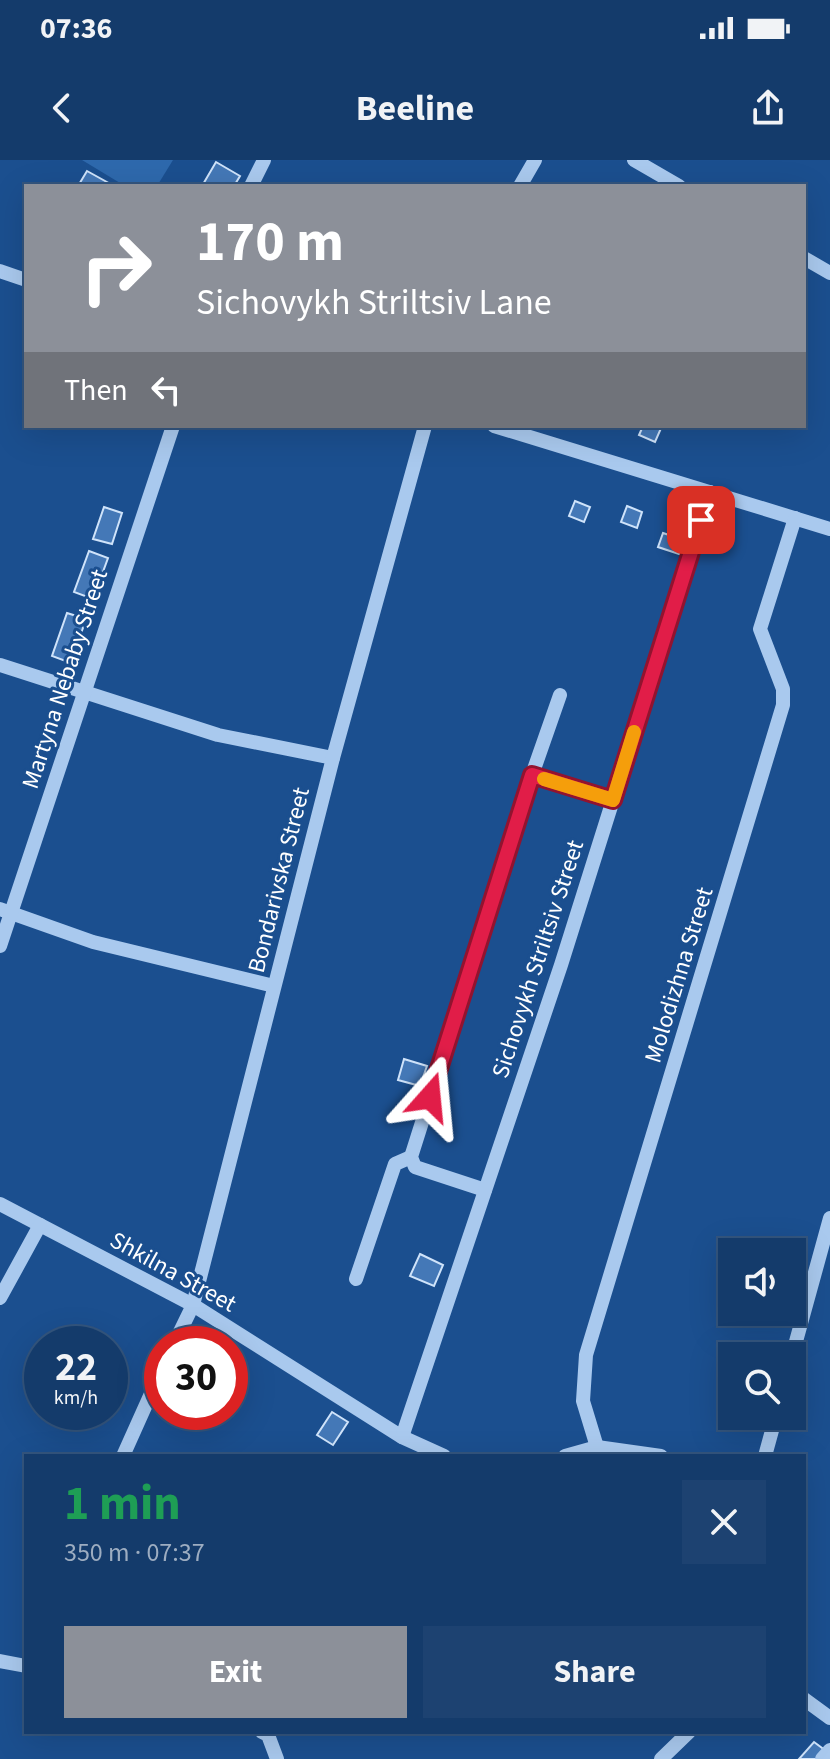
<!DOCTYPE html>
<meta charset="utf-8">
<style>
:root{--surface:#143b6b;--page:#1d4271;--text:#f1f3f6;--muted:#9dadc1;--line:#33557e;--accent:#8c9099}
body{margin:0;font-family:"Source Sans 3",sans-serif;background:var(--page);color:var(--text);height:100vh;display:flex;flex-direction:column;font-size:30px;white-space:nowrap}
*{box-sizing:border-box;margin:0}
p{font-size:26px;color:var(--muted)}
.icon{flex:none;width:44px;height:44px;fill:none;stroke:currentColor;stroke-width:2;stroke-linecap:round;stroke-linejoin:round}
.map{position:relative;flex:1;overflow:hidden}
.drawer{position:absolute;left:24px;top:1294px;width:782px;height:280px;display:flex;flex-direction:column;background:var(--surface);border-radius:0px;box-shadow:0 8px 32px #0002,0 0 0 2px var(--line)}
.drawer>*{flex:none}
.top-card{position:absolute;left:24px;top:24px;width:782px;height:244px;border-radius:0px;box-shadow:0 8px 32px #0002,0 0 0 2px var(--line);background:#8c9099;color:#fff;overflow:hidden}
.fabs{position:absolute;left:718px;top:1078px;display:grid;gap:16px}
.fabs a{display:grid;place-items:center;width:88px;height:88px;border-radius:0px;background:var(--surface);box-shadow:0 8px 32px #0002,0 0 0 2px var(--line);font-size:40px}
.speed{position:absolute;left:24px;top:1166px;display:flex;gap:16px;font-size:40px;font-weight:700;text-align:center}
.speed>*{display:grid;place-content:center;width:104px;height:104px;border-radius:50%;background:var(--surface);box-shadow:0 8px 32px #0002,0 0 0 2px var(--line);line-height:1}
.speed small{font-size:20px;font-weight:400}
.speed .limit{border:12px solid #d22;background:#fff;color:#111}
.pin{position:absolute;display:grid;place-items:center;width:68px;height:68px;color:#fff;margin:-34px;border-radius:16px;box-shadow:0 4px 12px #0006}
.me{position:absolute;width:88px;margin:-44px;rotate:18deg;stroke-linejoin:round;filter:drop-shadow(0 0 6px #0008)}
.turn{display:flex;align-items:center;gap:28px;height:168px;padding:0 40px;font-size:36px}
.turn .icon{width:104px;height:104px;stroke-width:2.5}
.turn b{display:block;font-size:56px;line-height:68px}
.then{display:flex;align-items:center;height:76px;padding:0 40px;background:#0003;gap:16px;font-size:30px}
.round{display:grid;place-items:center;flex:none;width:84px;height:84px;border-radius:0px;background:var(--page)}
.head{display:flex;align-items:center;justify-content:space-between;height:136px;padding:0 40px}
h1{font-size:48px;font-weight:700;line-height:60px;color:#1e9e55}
.button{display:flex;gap:16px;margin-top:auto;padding:16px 40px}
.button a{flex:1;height:92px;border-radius:0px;background:var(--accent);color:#fff;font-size:32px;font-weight:700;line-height:92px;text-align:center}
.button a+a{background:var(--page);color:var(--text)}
.status{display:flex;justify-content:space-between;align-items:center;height:56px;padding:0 40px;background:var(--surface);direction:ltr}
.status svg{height:22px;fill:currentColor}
header{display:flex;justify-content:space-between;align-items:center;height:104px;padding:0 40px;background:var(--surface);font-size:36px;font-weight:700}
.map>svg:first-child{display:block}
.green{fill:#2e69ad}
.building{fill:#4478b7;stroke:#cfe3fa;stroke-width:2}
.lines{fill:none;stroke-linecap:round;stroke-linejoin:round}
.minor{stroke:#a9c9ee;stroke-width:14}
.route-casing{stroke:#92132f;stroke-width:20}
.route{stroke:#e11d48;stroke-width:14}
.slow{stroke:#f59e0b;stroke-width:14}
.labels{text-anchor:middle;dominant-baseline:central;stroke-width:6;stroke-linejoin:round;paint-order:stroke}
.street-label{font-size:24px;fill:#fff;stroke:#1b4f8f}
</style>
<div class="status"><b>07:36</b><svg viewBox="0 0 49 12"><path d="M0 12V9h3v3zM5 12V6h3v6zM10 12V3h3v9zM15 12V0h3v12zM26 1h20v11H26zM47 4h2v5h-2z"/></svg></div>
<header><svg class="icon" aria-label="back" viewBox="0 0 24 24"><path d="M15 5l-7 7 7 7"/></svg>Beeline<svg class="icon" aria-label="share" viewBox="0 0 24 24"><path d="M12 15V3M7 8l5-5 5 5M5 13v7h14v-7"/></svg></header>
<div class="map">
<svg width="830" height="1599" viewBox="0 0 830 1599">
<rect width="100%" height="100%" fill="#1b4f8f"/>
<path class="green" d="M82,0H173L157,26H125Z"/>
<g class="building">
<path d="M216,2L240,16L234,26H202Z"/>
<path d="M87,11L114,26H78Z"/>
<path d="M643,266H662L655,282L639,275Z"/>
<path d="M575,341L590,347L584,362L569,356Z"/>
<path d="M627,346L642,352L637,368L621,362Z"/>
<path d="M104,347L122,353L112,384L93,379Z"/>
<path d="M663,373L684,380L679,394L658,387Z"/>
<path d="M89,391L108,398L93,439L74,432Z"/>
<path d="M67,453L86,459L71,503L52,496Z"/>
<path d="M404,899L427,906L420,926L398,920Z"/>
<path d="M420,1094L443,1105L434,1126L410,1116Z"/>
<path d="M332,1252L348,1262L333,1285L317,1275Z"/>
<path d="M814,1582L826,1591L819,1599H799Z"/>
</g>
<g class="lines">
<g class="minor">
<path d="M634,0L679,26"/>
<path d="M251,26L264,0"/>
<path d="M520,26L535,0"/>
<path d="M804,98L830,113"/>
<path d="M0,111L26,120"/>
<path d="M494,266L830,369"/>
<path d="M0,505L218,575L333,598"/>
<path d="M532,615L560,535"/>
<path d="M0,749L93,782L274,826"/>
<path d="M0,786L173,266"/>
<path d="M485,1030L415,1007L411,997L532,615L613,640"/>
<path d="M0,1044L193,1145L402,1277L444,1296"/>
<path d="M356,1119L395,1004L411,997"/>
<path d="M0,1138L40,1065"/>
<path d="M174,1184L193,1145L333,598L425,266"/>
<path d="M792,1196L830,1058"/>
<path d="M402,1277L561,805L710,332"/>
<path d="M597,1287L583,1241L586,1195L783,545V529L760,469L795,358"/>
<path d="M123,1296L162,1209"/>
<path d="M565,1296L597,1287L661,1296"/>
<path d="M765,1296L776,1256"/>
<path d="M0,1501L26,1506"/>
<path d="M804,1539L830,1558"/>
<path d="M262,1572L268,1575L277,1599"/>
<path d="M661,1599L689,1572"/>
<path d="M822,1599L830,1590"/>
</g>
</g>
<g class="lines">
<defs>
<path id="route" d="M430,937L532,615L613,640L701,360"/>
</defs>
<use href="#route" class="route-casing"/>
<use href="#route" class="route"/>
<path class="slow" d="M544,619L613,640L634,572"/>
</g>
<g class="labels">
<g class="street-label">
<text transform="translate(65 519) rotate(-72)">Martyna Nebaby Street</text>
<text transform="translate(279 720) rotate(-76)">Bondarivska Street</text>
<text transform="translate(538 799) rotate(-72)">Sichovykh Striltsiv Street</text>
<text transform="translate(679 815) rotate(-73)">Molodizhna Street</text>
<text transform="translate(173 1112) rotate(29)">Shkilna Street</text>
</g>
</g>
</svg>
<div class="fabs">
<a><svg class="icon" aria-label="sound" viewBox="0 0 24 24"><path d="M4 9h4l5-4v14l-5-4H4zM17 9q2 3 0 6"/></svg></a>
<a><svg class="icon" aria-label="search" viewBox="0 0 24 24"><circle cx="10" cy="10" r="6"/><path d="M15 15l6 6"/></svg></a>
</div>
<div class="speed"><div>22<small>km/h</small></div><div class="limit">30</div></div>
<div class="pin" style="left:701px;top:360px;background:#d93025"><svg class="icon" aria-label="arrive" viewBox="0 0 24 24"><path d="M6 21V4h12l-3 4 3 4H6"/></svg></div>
<svg class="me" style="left:430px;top:937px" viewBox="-20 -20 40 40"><path d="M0-17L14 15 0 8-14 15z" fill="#e11d48" stroke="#fff" stroke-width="4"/></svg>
<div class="top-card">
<div class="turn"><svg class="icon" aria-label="right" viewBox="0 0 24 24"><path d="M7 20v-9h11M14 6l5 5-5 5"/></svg><div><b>170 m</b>Sichovykh Striltsiv Lane</div></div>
<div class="then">Then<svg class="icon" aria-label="left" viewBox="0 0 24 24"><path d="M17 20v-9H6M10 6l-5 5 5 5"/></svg></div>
</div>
<section class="drawer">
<div class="head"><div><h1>1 min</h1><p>350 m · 07:37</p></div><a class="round"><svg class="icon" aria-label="close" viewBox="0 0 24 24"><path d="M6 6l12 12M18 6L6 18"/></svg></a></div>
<div class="button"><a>Exit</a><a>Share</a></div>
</section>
</div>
